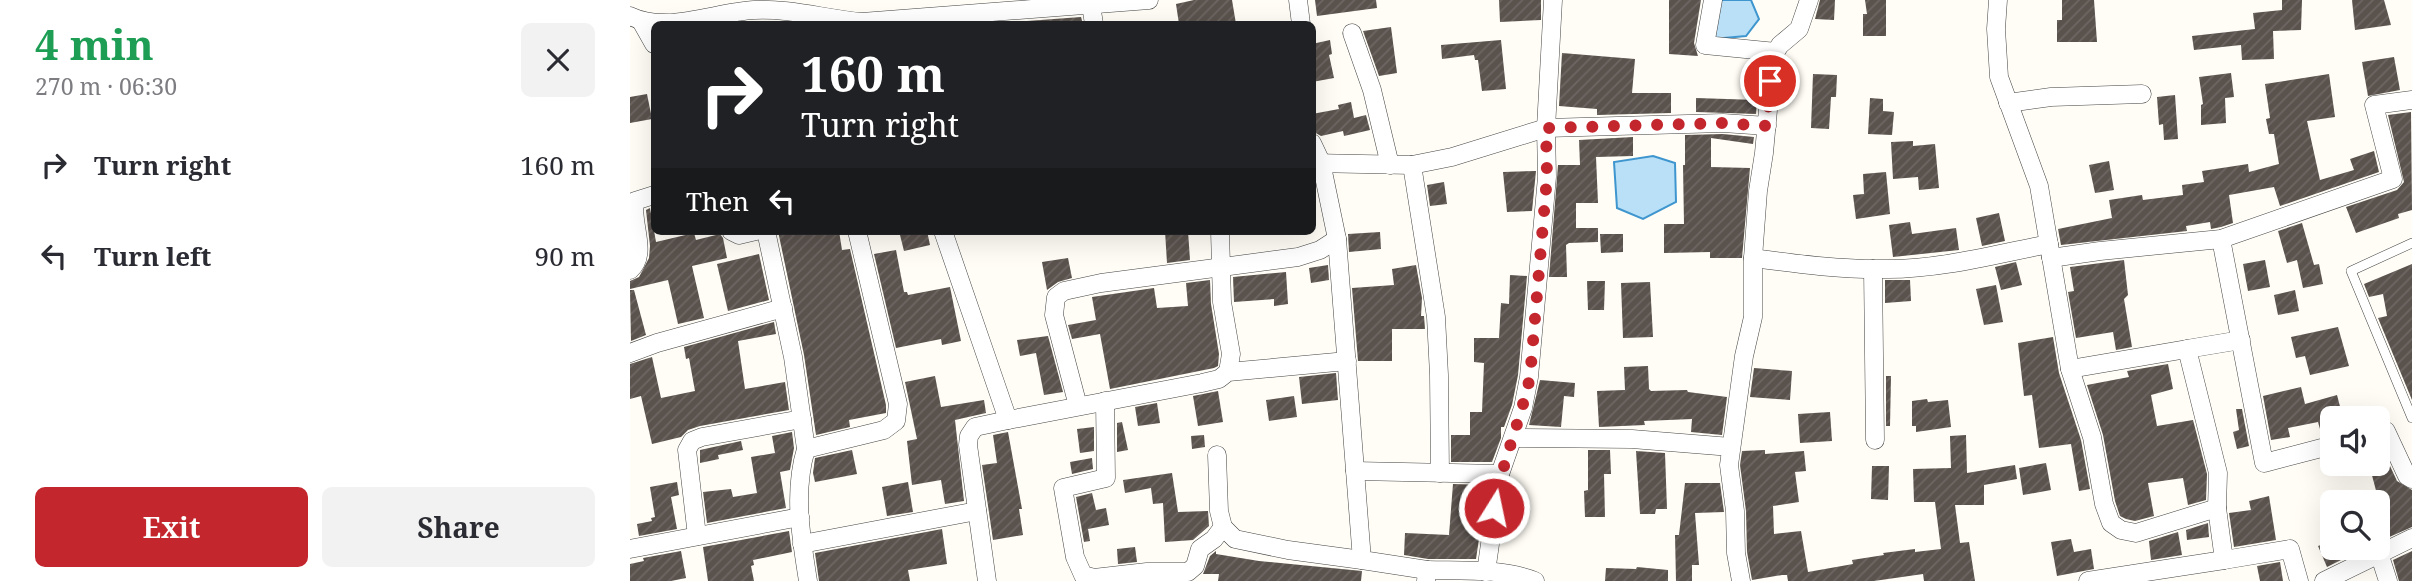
<!DOCTYPE html>
<meta charset="utf-8">
<style>
:root{--surface:#fff;--page:#f2f2f3;--text:#2b2b33;--muted:#7c7c81;--accent:#c4262e}
body{margin:0;font-family:"Noto Serif",serif;background:var(--page);color:var(--text);height:100vh;display:flex;flex-direction:column;font-size:26px;white-space:nowrap}
*{box-sizing:border-box;margin:0}
p{font-size:23px;color:var(--muted)}
.icon{flex:none;width:38px;height:38px;fill:none;stroke:currentColor;stroke-width:2;stroke-linecap:round;stroke-linejoin:round}
.map{position:relative;flex:1;overflow:hidden}
.details{display:flex;flex-direction:column;background:var(--surface);width:630px}
.details>*{flex:none}
.hud{position:absolute;left:21px;top:21px;width:665px;height:214px;border-radius:10px;box-shadow:0 7px 28px #0002;background:#202124;color:#fff;overflow:hidden}
.controls{position:absolute;left:1690px;top:406px;display:grid;gap:14px}
.controls a{display:grid;place-items:center;width:70px;height:70px;border-radius:10px;background:var(--surface);box-shadow:0 7px 28px #0002;font-size:35px}
.pin{position:absolute;display:grid;place-items:center;width:60px;height:60px;color:#fff;margin:-30px;border:4px solid #fff;border-radius:50%;box-shadow:0 2px 7px #0007}
.me{position:absolute;width:77px;margin:-38px;rotate:10deg;stroke-linejoin:round;filter:drop-shadow(0 0 5px #0008)}
.turn{display:flex;align-items:center;gap:24px;height:147px;padding:0 35px;font-size:32px}
.turn .icon{width:91px;height:91px;stroke-width:2.5}
.turn b{display:block;font-size:49px;line-height:60px}
.then{display:flex;align-items:center;height:66px;padding:0 35px;background:#0003;gap:14px;font-size:26px}
.round{display:grid;place-items:center;flex:none;width:74px;height:74px;border-radius:10px;background:var(--page)}
.summary{display:flex;align-items:center;justify-content:space-between;height:119px;padding:0 35px}
h1{font-size:42px;font-weight:700;line-height:52px;color:#1e9e55}
.primary-button{display:flex;gap:14px;margin-top:auto;padding:14px 35px}
.primary-button a{flex:1;height:80px;border-radius:10px;background:var(--accent);color:#fff;font-size:28px;font-weight:700;line-height:80px;text-align:center}
.primary-button a+a{background:var(--page);color:var(--text)}
ul{padding:0;list-style:none}
li{display:flex;align-items:center;gap:21px;height:91px;padding:0 35px}
li div{flex:1}
li b{display:block;font-size:26px}
li em{font-style:normal}
main{display:flex;flex:1;min-height:0}
.map>svg:first-child{display:block}
.water{fill:#b9e0f7;stroke:#3f96cf;stroke-width:2}
.building{fill:url(#building-hatch)}
.lines{fill:none;stroke-linecap:round;stroke-linejoin:round}
.lane-casing{stroke:#444;stroke-width:10}
.street-casing{stroke:#444;stroke-width:19}
.lane{stroke:#fff;stroke-width:9}
.street{stroke:#fff;stroke-width:18}
.route{stroke:#c4262e;stroke-width:12;stroke-dasharray:0 21.6}
</style>
<main>
<section class="details">
<div class="summary"><div><h1>4 min</h1><p>270 m · 06:30</p></div><a class="round"><svg class="icon" aria-label="close" viewBox="0 0 24 24"><path d="M6 6l12 12M18 6L6 18"/></svg></a></div>
<ul>
<li><svg class="icon" aria-label="right" viewBox="0 0 24 24"><path d="M7 20v-9h11M14 6l5 5-5 5"/></svg><div><b>Turn right</b></div><em>160 m</em></li>
<li><svg class="icon" aria-label="left" viewBox="0 0 24 24"><path d="M17 20v-9H6M10 6l-5 5 5 5"/></svg><div><b>Turn left</b></div><em>90 m</em></li>
</ul>
<div class="primary-button"><a>Exit</a><a>Share</a></div>
</section>
<div class="map">
<svg width="1782" height="581" viewBox="0 0 1782 581">
<defs>
<pattern id="building-hatch" width="6" height="6" patternUnits="userSpaceOnUse" patternTransform="scale(1.75)"><rect width="6" height="6" fill="#5a524d"/><path d="M-1 1l2-2M0 6l6-6M5 7l2-2" fill="none" stroke="#6d6662"/></pattern>
</defs>
<rect width="100%" height="100%" fill="#fffdf5"/>
<g class="water">
<path d="M1079,0H1121L1129,19L1116,36L1083,39Z"/>
<path d="M1023,156L1045,163L1046,202L1013,219L987,208L984,162Z"/>
</g>
<g class="building">
<path d="M564,0H602L606,24H549L546,4Z"/>
<path d="M685,0H746L747,8L687,16Z"/>
<path d="M869,0H911V20L870,22Z"/>
<path d="M1039,0H1071L1064,43L1068,56L1039,54Z"/>
<path d="M1190,0H1205L1204,20L1185,19Z"/>
<path d="M1235,0H1256V36H1233V14H1237Z"/>
<path d="M1432,0H1464L1467,42H1427V20H1432Z"/>
<path d="M1652,0H1672L1671,30L1643,31L1644,59L1612,60L1611,45L1564,50L1562,36L1625,29L1623,13L1652,10Z"/>
<path d="M1722,0H1754L1761,25L1725,30Z"/>
<path d="M451,17L453,24H397V21Z"/>
<path d="M761,27L767,73L749,76L733,31Z"/>
<path d="M700,40L702,54L699,55L704,78L682,82V44Z"/>
<path d="M871,40L876,89L852,91L848,60H845L844,55L812,59L811,45Z"/>
<path d="M932,53L1005,59L1002,93H1041V113L967,115V109L929,106Z"/>
<path d="M1764,57L1770,90L1738,96L1732,62Z"/>
<path d="M1601,73L1604,97L1595,98L1596,123L1571,125V105L1573,104L1569,77Z"/>
<path d="M1183,74L1207,75L1206,97H1201L1199,129L1181,128Z"/>
<path d="M1699,74L1705,117L1677,121L1690,180L1724,170L1720,159L1744,151L1749,172L1650,206L1644,187L1599,195L1603,223L1591,227L1581,229L1580,222L1556,226L1557,231L1431,245L1428,229L1482,218L1479,200L1512,195L1513,200L1553,195L1552,185L1574,182L1572,171L1618,164L1619,172L1649,164L1644,134H1639L1636,119L1640,118L1635,84Z"/>
<path d="M17,94L22,119L0,123V97Z"/>
<path d="M1545,95L1548,139L1534,140L1533,124L1529,125L1527,97Z"/>
<path d="M1066,98L1127,100L1126,114L1066,112Z"/>
<path d="M1240,98L1253,99V111L1264,112L1262,135L1238,134Z"/>
<path d="M721,102L724,118L736,115L740,130L714,136L713,131L691,136L684,132L682,114L709,109L708,105Z"/>
<path d="M1781,112L1782,210L1768,214L1769,218L1726,233L1716,207L1767,190L1774,182L1758,115Z"/>
<path d="M1093,134L1124,137L1123,144L1081,138V167L1120,168L1112,258H1080V252L1034,253V224H1054L1053,165H1055V135Z"/>
<path d="M1003,137V156L966,157L968,203H946V228H968V242L939,243L936,245L937,277H919L928,165H950L949,140Z"/>
<path d="M1283,141V146L1305,144L1309,188L1289,190L1288,177L1263,179L1261,142Z"/>
<path d="M1479,161L1484,190L1465,193L1459,165Z"/>
<path d="M906,171L902,211L877,212L873,172Z"/>
<path d="M1256,172L1260,214L1226,219L1223,195L1234,194L1233,174Z"/>
<path d="M814,182L817,204L800,206L797,185Z"/>
<path d="M20,208L26,242L64,233L66,240L90,234L93,238L97,258L62,266L74,318L48,324L38,280L0,289V281L9,277L19,258L20,246L16,210Z"/>
<path d="M1369,213L1375,241L1352,246L1346,218Z"/>
<path d="M1280,222L1282,234L1326,228L1329,250L1263,257L1259,225Z"/>
<path d="M1672,223L1684,265L1689,264L1693,284L1673,288L1667,260L1657,263L1648,231Z"/>
<path d="M148,231H209L212,250L220,249L256,405V413L219,420L220,427L186,435L174,355Z"/>
<path d="M269,231H297L300,245L274,251Z"/>
<path d="M535,231H558L560,260L537,263Z"/>
<path d="M750,232L751,249L719,252L718,234Z"/>
<path d="M970,234H993V252L971,253Z"/>
<path d="M266,250L274,292H277L278,295L320,287L331,341L312,345L311,339L266,348L244,254Z"/>
<path d="M129,254L139,300L98,311L87,264Z"/>
<path d="M438,258L442,278L428,282L417,290L412,262Z"/>
<path d="M1494,260L1498,295L1494,299L1502,347L1486,350L1483,332L1446,338L1438,292L1444,291L1440,267Z"/>
<path d="M1635,260L1640,287L1618,291L1613,264Z"/>
<path d="M1386,262L1392,285L1371,290L1365,267Z"/>
<path d="M1782,264V400L1748,318L1757,316L1753,294L1739,297L1734,284Z"/>
<path d="M698,265L699,280L681,283L679,268Z"/>
<path d="M786,265L792,298L791,316H794L795,329H762V361H728L722,288L764,285L762,269Z"/>
<path d="M656,272L658,304L644,306V299L604,302L603,277Z"/>
<path d="M880,275L897,276L888,375L882,405L874,427H871V438L862,462H821V435H840V412H852L854,363L844,362V338H869L871,303L879,304Z"/>
<path d="M580,280L581,304L589,354L588,366L584,368L480,389L470,334L442,339L438,325L466,320L462,297L524,288L527,308L558,306L556,283Z"/>
<path d="M1255,280H1280L1281,301L1255,303Z"/>
<path d="M957,281H975L974,310H958Z"/>
<path d="M1020,282L1023,337L993,338L991,283Z"/>
<path d="M1366,285L1373,322L1354,325L1346,289Z"/>
<path d="M0,290H4L16,335L1,341Z"/>
<path d="M1665,290L1669,311L1648,315L1644,295Z"/>
<path d="M144,322L146,334L108,341L115,389L155,382L159,410L70,426L58,430L51,437L22,444L11,396L0,399V364L22,357L31,398L65,391L59,358L56,359L54,347Z"/>
<path d="M1708,327L1719,366L1680,375L1675,356L1666,358L1661,337Z"/>
<path d="M418,336L433,392L414,395L406,353L390,356L387,340Z"/>
<path d="M1423,337L1429,373L1451,440L1460,489L1449,491L1441,444L1409,448L1402,395L1394,396L1388,343Z"/>
<path d="M1538,364L1543,389L1521,395L1527,426L1563,420L1577,474L1576,500L1558,505L1553,478L1518,483L1524,516L1505,521L1496,519L1490,516L1485,501L1473,435L1457,385L1499,377L1497,371Z"/>
<path d="M1018,366L1019,389L1021,391L1057,390L1058,392L1097,397L1092,435L1061,432L1062,419L1014,421L1015,425L969,427L967,391L995,390L994,367Z"/>
<path d="M1124,368L1162,371L1160,400L1120,397Z"/>
<path d="M706,373L708,400L672,404L669,377Z"/>
<path d="M305,376L311,407L354,400L356,413L325,420L334,501L315,504L311,480L282,485L277,441L287,439L275,382Z"/>
<path d="M1256,376H1261L1260,426H1256Z"/>
<path d="M910,380L945,383L944,397L934,396L931,427L899,425Z"/>
<path d="M1671,387L1675,404L1707,395L1713,418H1703V426L1690,429L1688,422L1658,428L1660,437L1641,440L1633,396Z"/>
<path d="M588,391L593,422L568,426L563,396Z"/>
<path d="M664,396L667,417L639,421L636,400Z"/>
<path d="M1297,399L1298,402L1318,400L1321,427L1286,432V426H1282V401Z"/>
<path d="M527,403L530,423L508,426L505,407Z"/>
<path d="M1606,409H1612L1619,446L1607,449L1603,432L1609,430Z"/>
<path d="M1200,412L1202,441L1170,443L1168,414Z"/>
<path d="M492,422L498,450L487,452V423Z"/>
<path d="M464,427V451L450,453L447,429Z"/>
<path d="M162,432L164,448L160,470L150,472L156,508L77,523L73,492L101,489L103,497L127,493L121,457L145,453L142,436Z"/>
<path d="M378,432L392,509H389L393,535L363,540L352,465L367,463L363,435Z"/>
<path d="M574,435L575,447L562,449L561,436Z"/>
<path d="M1336,435L1337,473L1385,465L1387,479L1354,485V505H1325L1330,543L1339,542L1345,581H1294L1293,574L1244,581H1158L1157,575H1152L1122,580L1117,552L1116,511L1110,465L1112,451L1135,450V454L1174,451L1176,471L1165,472L1169,502L1143,506L1144,534L1171,531L1178,572L1223,564L1222,560L1254,555L1253,553L1285,549V552L1311,549L1305,502H1284L1283,469L1321,468L1320,436Z"/>
<path d="M111,441L113,450L88,455L89,459L70,463V450Z"/>
<path d="M222,450L227,474L185,482L183,473L185,458Z"/>
<path d="M958,450H980L981,474H974L975,517H955L954,491L958,490Z"/>
<path d="M1006,451L1035,453L1037,509H1026L1025,514H1010Z"/>
<path d="M1754,453L1767,481L1782,490V527L1748,542V498L1739,464H1748V454Z"/>
<path d="M462,458L463,469L442,474L440,462Z"/>
<path d="M1416,463L1421,490L1393,495L1389,468Z"/>
<path d="M1242,466H1259L1258,500L1241,499Z"/>
<path d="M542,473L548,512L578,511L579,526L563,540L535,542L533,503L523,504L521,488L495,493L493,480Z"/>
<path d="M47,482L49,495L41,497L47,529L9,536L7,524L22,521L21,518L25,517L20,487Z"/>
<path d="M278,482L283,512L257,516L252,487Z"/>
<path d="M1055,483H1090L1094,512L1065,513L1069,565H1062V581H1046L1045,535H1049Z"/>
<path d="M823,484L857,485L846,559H798L774,555L775,533L819,535Z"/>
<path d="M462,493L466,510L476,508L479,525L458,529L460,541L454,542L446,497Z"/>
<path d="M1639,496L1646,540L1604,547L1599,513L1621,510L1619,501Z"/>
<path d="M1578,523L1579,537L1557,540L1556,530Z"/>
<path d="M312,529L317,564L278,570L280,581H189L185,553Z"/>
<path d="M159,531L162,552L123,560L124,565L121,566L124,581H78L73,547Z"/>
<path d="M1548,532L1552,555L1521,560L1519,541Z"/>
<path d="M1441,539L1444,552L1461,549L1464,569L1427,576L1421,542Z"/>
<path d="M1703,541V548H1716L1719,556L1697,567L1688,546Z"/>
<path d="M505,547L507,562L488,564L487,549Z"/>
<path d="M51,551L56,578L41,581H0V564L14,561L13,558Z"/>
<path d="M586,551V554L629,561L732,571L731,581H588L589,574H573L580,556Z"/>
<path d="M1782,551V581H1769L1763,560Z"/>
<path d="M1650,562L1653,581H1630L1627,566Z"/>
<path d="M1007,567L1038,570V581H975L976,568L1006,569Z"/>
</g>
<g class="lines">
<defs>
<path id="lane" d="M1782,243L1721,271L1782,418"/>
<g id="street">
<path d="M668,0L671,24"/>
<path d="M1083,0L1075,45L1146,52"/>
<path d="M1368,0L1366,29L1369,77L1409,186L1440,369L1557,349L1588,473L1587,508L1594,560L1660,549L1669,581"/>
<path d="M461,5L464,24"/>
<path d="M0,16C37,34 85,12 124,10C160,8 196,19 232,22L519,0"/>
<path d="M11,21L24,44"/>
<path d="M722,33L742,90L760,165"/>
<path d="M1378,103L1421,97L1512,94"/>
<path d="M682,143L691,162L707,239L732,560L797,570L796,581"/>
<path d="M682,163L782,165L822,157L916,128L1093,123L1137,126"/>
<path d="M782,165L806,317L809,375L810,473"/>
<path d="M101,231L109,235L126,231"/>
<path d="M136,231L163,357L176,449"/>
<path d="M313,231L378,420L345,427L339,436L338,445L357,581"/>
<path d="M590,231L592,302L601,354L598,372"/>
<path d="M1591,239L1634,463L1703,445"/>
<path d="M1123,258C1168,264 1212,270 1258,269C1312,269 1366,254 1419,244"/>
<path d="M1421,258L1470,251L1591,239L1763,179L1744,105L1782,100"/>
<path d="M1243,269L1245,440"/>
<path d="M0,270C19,253 0,223 5,201L24,195"/>
<path d="M1557,349L1611,340"/>
<path d="M0,353L27,343L153,308"/>
<path d="M1440,369L1462,437L1474,504L1481,523L1491,530L1506,533L1587,508"/>
<path d="M475,401L476,478L433,488L445,557L453,575L464,578L517,572H558L565,566L570,549L584,539L593,527"/>
<path d="M448,406L424,315L426,297L434,291L471,283L668,257L690,250L707,239"/>
<path d="M378,420L572,383L589,379L598,372L717,361"/>
<path d="M1748,433L1756,431L1777,476L1782,479"/>
<path d="M883,438L1002,439L1101,447"/>
<path d="M587,455L589,511L593,527L605,539L658,550L732,560"/>
<path d="M725,471L870,474"/>
<path d="M67,536L57,450L62,441L72,437L172,419"/>
<path d="M172,544L347,511"/>
<path d="M0,549L170,517"/>
<path d="M1749,553L1758,581"/>
<path d="M797,570C832,571 871,568 905,581"/>
<path d="M856,572L870,474L893,408L899,377L917,177L916,128L923,0"/>
<path d="M178,581C171,537 163,492 176,449L254,430L266,421L268,404L227,231"/>
<path d="M1111,581L1106,553L1105,511L1099,465L1114,356L1123,317V258L1128,191L1134,153L1143,56L1150,45L1169,29L1179,0"/>
<path d="M1458,581L1594,560"/>
<path d="M1694,581L1782,538"/>
</g>
</defs>
<use href="#lane" class="lane-casing"/>
<use href="#street" class="street-casing"/>
<use href="#lane" class="lane"/>
<use href="#street" class="street"/>
</g>
<g class="lines">
<path class="route" d="M864,508C872,463 890,422 900,377L917,177L916,128L1093,123L1137,126L1140,81"/>
</g>
</svg>
<div class="controls">
<a><svg class="icon" aria-label="sound" viewBox="0 0 24 24"><path d="M4 9h4l5-4v14l-5-4H4zM17 9q2 3 0 6"/></svg></a>
<a><svg class="icon" aria-label="search" viewBox="0 0 24 24"><circle cx="10" cy="10" r="6"/><path d="M15 15l6 6"/></svg></a>
</div>
<div class="pin" style="left:1140px;top:81px;background:#d93025"><svg class="icon" aria-label="arrive" viewBox="0 0 24 24"><path d="M6 21V4h12l-3 4 3 4H6"/></svg></div>
<svg class="me" style="left:864px;top:508px" viewBox="-20 -20 40 40"><circle r="17" fill="#c4262e" stroke="#fff" stroke-width="3"/><path d="M0-11L8 9 0 5-8 9z" fill="#fff"/></svg>
<div class="hud">
<div class="turn"><svg class="icon" aria-label="right" viewBox="0 0 24 24"><path d="M7 20v-9h11M14 6l5 5-5 5"/></svg><div><b>160 m</b>Turn right</div></div>
<div class="then">Then<svg class="icon" aria-label="left" viewBox="0 0 24 24"><path d="M17 20v-9H6M10 6l-5 5 5 5"/></svg></div>
</div>
</div>
</main>
